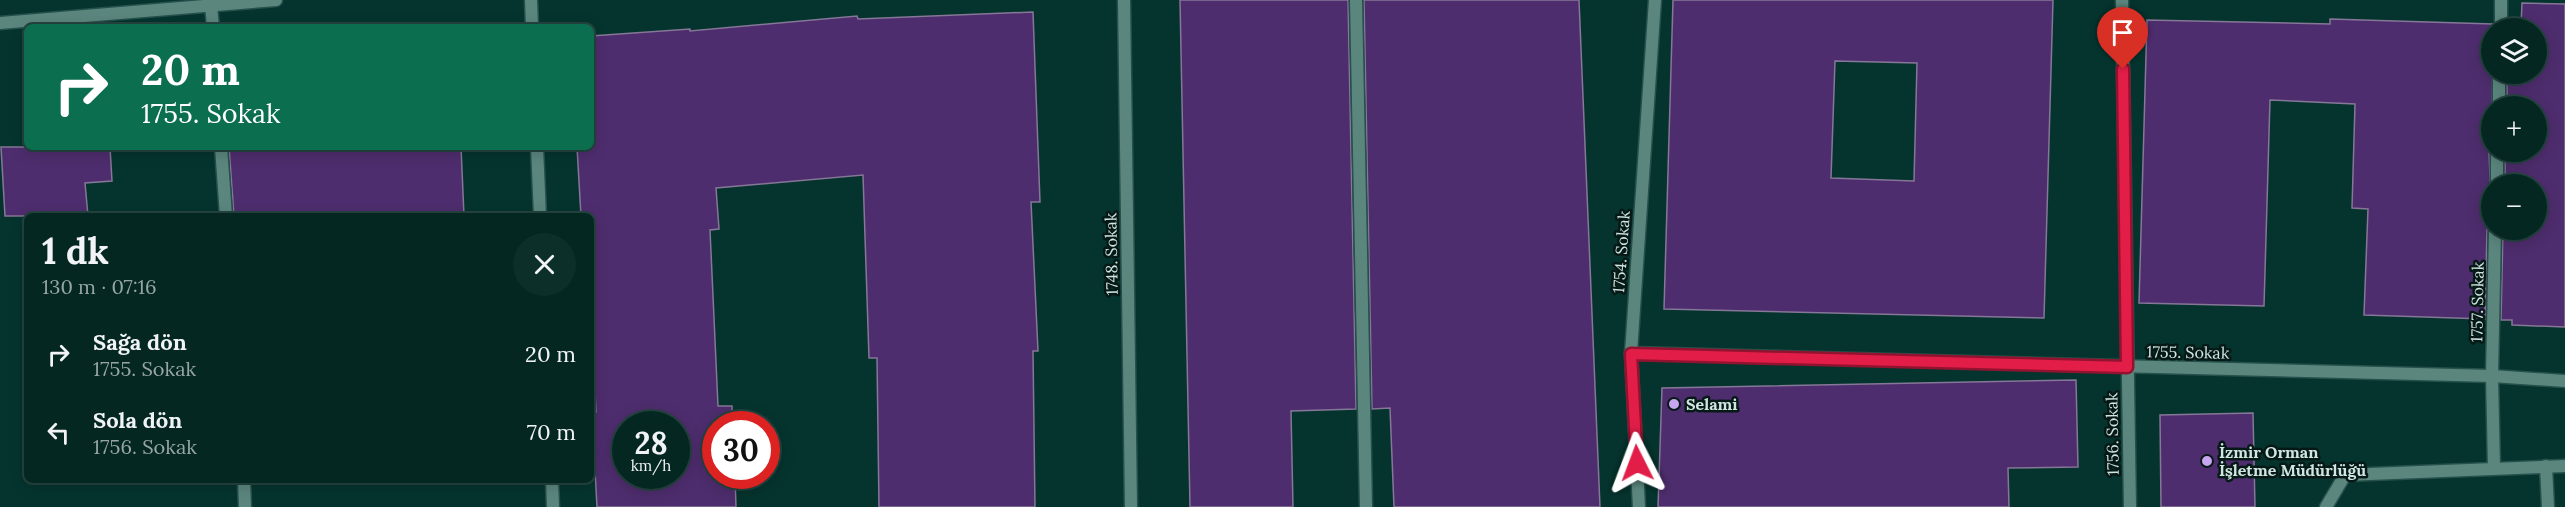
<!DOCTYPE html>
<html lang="tr">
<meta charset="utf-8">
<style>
:root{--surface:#042722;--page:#0d2f2a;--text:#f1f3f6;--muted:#97a5a5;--line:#254440}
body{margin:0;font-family:Lora,serif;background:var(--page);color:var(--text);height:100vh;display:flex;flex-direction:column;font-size:22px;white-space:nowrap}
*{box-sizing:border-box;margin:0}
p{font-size:20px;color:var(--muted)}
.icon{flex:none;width:33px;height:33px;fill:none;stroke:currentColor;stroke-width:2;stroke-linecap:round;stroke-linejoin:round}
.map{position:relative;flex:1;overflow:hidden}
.panel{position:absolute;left:24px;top:213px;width:570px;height:270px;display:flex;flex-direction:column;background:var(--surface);border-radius:9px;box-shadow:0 3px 15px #0003,0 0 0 2px var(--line)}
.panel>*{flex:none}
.guide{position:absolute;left:24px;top:24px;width:570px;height:126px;border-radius:9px;box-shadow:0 3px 15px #0003,0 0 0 2px var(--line);background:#0b6e4f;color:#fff;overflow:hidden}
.controls{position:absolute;left:2481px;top:18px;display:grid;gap:12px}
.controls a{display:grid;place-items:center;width:66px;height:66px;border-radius:50%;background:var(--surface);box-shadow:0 3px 15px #0003,0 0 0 2px var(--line);font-size:30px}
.speed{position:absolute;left:612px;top:411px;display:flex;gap:12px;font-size:30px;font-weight:700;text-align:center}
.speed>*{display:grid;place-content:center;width:78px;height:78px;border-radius:50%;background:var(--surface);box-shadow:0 3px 15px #0003,0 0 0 2px var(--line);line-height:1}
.speed small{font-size:15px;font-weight:400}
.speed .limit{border:9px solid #d22;background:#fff;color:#111}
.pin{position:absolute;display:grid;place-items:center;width:51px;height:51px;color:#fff;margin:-62px -26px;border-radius:50% 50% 50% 0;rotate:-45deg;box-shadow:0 0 6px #0007}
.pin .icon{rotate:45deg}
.me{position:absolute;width:66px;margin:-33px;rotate:357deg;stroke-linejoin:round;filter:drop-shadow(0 0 4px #0008)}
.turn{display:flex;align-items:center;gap:21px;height:126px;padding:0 18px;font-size:27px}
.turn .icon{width:78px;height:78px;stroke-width:2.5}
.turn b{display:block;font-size:42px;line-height:51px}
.round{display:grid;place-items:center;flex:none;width:63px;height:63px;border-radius:32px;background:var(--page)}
.headline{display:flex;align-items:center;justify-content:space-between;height:102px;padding:0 18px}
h1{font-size:36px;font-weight:800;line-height:45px}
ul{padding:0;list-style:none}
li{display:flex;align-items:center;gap:18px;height:78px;padding:0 18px}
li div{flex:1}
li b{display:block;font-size:22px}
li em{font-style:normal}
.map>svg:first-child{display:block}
.building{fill:#4e2d6e;stroke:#857797;stroke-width:1.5;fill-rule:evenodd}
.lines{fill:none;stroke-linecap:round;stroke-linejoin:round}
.service-casing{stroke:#25504b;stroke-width:15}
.minor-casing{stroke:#25504b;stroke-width:15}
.tertiary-casing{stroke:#25504b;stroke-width:15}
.service{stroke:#5b867e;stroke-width:12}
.minor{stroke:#5b867e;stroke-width:12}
.tertiary{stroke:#5b867e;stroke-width:12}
.route-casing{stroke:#92132f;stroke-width:15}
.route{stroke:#e11d48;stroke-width:10}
.poi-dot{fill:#c7a6ef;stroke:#071916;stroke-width:2}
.labels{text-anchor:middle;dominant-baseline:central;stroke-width:5;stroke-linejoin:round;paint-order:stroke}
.street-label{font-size:16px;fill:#cfe6e1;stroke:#071916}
.poi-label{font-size:16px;font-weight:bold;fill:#cfe6e1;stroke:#071916;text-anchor:start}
</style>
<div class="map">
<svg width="2565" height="507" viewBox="0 0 2565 507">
<rect width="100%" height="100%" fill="#05342e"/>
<g class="building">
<path d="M1180,0H1348L1356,409L1291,411L1293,507H1190Z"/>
<path d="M1364,0H1579L1600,507H1394L1390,408L1372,409Z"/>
<path d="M1673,0H2053L2044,318L1664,309ZM1835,61L1917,63L1914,181L1831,178Z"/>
<path d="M2522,3L2565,4V327L2512,325V320H2501L2503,230H2536V184H2505V152H2536V106H2507V74H2536V28H2509V24L2521,25Z"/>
<path d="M1033,12L1040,202H1031L1038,351H1033L1035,507H879L877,358H869L863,175L716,188L719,229L710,230L718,406H732V424H716V476H735L736,507H597L592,412H596L591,303V216H581L577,147H591V36L690,29V31L857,16L858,19ZM626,424H676V476H626Z"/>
<path d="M2330,19L2493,24L2492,146L2489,152L2492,223L2487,230L2485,319L2364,315L2368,209L2352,208L2355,104L2270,100L2264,306L2139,303L2147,20L2330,24Z"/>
<path d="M1,147H110L112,181L85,183L88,216H5Z"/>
<path d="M229,147H461L464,216H234Z"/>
<path d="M2076,380L2078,467L2008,468L2009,507H1658L1662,388Z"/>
<path d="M2253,413L2255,507H2161L2160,415Z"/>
</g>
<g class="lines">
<defs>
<g id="service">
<path d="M2492,376L2494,468"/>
<path d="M2546,466L2548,507"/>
<path d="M2326,507L2345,475L2565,466"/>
</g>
<g id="minor">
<path d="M531,0L532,27"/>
<path d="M1124,0L1131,507"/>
<path d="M1356,0L1366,507"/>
<path d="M2122,0L2130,507"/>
<path d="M211,5L213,27"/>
<path d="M2501,28V0"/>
<path d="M2499,106V74"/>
<path d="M221,147L226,216"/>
<path d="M537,147L540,216"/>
<path d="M2497,184V152"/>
<path d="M1631,353L2492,376L2565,381"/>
<path d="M2492,376L2495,230"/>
<path d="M244,480L245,507"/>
<path d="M552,480L553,507"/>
<path d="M1639,507L1631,353L1655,0"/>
</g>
<path id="tertiary" d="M0,23L276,0"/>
</defs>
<use href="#service" class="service-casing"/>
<use href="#minor" class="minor-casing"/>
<use href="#tertiary" class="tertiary-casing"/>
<use href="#service" class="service"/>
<use href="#minor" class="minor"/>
<use href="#tertiary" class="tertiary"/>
</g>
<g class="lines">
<defs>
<path id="route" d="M1637,463L1631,354L2127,367L2123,69"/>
</defs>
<use href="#route" class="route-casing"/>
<use href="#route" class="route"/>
</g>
<g class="poi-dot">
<circle cx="1674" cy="404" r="6"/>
<circle cx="2207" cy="461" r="6"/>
</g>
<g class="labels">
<g class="street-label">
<text transform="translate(1621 252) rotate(-86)">1754. Sokak</text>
<text transform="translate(1111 254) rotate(-91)">1748. Sokak</text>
<text transform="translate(2477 302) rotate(-89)">1757. Sokak</text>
<text transform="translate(2188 352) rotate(1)">1755. Sokak</text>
<text transform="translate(2112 434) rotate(-91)">1756. Sokak</text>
</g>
<g class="poi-label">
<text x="1686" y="404">Selami</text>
<text x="2219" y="452">İzmir Orman<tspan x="2219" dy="18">İşletme Müdürlüğü</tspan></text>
</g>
</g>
</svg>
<div class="controls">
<a><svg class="icon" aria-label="layers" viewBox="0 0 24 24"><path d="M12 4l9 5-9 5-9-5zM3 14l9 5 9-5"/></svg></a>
<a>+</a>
<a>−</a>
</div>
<div class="speed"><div>28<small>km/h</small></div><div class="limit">30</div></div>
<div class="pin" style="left:2123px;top:69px;background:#d93025"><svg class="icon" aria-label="arrive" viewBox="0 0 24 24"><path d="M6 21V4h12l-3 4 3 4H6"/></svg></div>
<svg class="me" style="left:1637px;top:463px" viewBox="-20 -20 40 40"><path d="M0-17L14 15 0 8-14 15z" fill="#e11d48" stroke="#fff" stroke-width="4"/></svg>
<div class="guide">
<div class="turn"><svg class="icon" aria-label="right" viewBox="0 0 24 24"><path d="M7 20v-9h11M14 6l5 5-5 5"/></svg><div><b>20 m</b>1755. Sokak</div></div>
</div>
<section class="panel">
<div class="headline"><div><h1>1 dk</h1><p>130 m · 07:16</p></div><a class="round"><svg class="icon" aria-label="close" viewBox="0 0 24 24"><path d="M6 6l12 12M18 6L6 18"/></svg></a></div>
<ul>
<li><svg class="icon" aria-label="right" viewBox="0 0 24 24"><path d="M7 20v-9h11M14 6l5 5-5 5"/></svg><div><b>Sağa dön</b><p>1755. Sokak</p></div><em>20 m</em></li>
<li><svg class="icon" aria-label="left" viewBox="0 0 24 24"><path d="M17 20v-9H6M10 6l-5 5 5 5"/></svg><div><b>Sola dön</b><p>1756. Sokak</p></div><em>70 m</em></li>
</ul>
</section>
</div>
